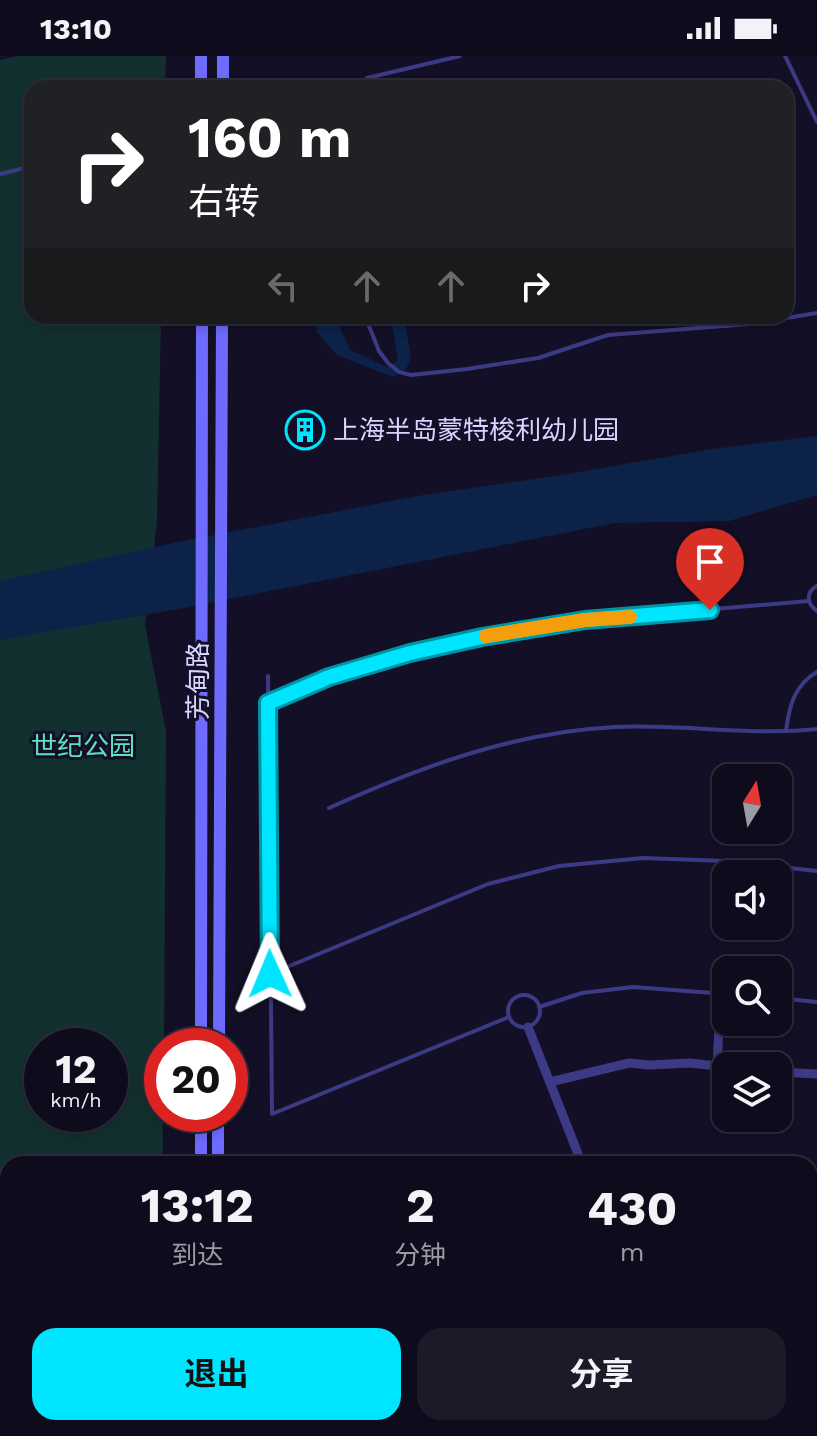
<!DOCTYPE html>
<html lang="zh">
<meta charset="utf-8">
<style>
:root{--surface:#0e0b1c;--page:#1c1929;--text:#f1f3f6;--muted:#9b9ba3;--line:#2e2b3b;--accent:#00e5ff}
body{margin:0;font-family:"Work Sans","Noto Sans SC",sans-serif;background:var(--page);color:var(--text);height:100vh;display:flex;flex-direction:column;font-size:30px;white-space:nowrap}
*{box-sizing:border-box;margin:0}
p{font-size:26px;color:var(--muted)}
.icon{flex:none;width:44px;height:44px;fill:none;stroke:currentColor;stroke-width:2;stroke-linecap:round;stroke-linejoin:round}
.map{position:relative;flex:1;overflow:hidden}
.side{position:absolute;left:0px;top:1100px;width:818px;height:280px;display:flex;flex-direction:column;background:var(--surface);border-radius:24px 24px 0 0;box-shadow:0 4px 12px #0003,0 0 0 2px var(--line)}
.side>*{flex:none}
.banner{position:absolute;left:24px;top:24px;width:770px;height:244px;border-radius:24px;box-shadow:0 4px 12px #0003,0 0 0 2px var(--line);background:#202124;color:#fff;overflow:hidden}
.needle{width:52px;rotate:11deg}
.tools{position:absolute;left:712px;top:708px;display:grid;gap:16px}
.tools a{display:grid;place-items:center;width:80px;height:80px;border-radius:16px;background:var(--surface);box-shadow:0 4px 12px #0003,0 0 0 2px var(--line);font-size:40px}
.speed{position:absolute;left:24px;top:972px;display:flex;gap:16px;font-size:40px;font-weight:700;text-align:center}
.speed>*{display:grid;place-content:center;width:104px;height:104px;border-radius:50%;background:var(--surface);box-shadow:0 4px 12px #0003,0 0 0 2px var(--line);line-height:1}
.speed small{font-size:20px;font-weight:400}
.speed .limit{border:12px solid #d22;background:#fff;color:#111}
.pin{position:absolute;display:grid;place-items:center;width:68px;height:68px;color:#fff;margin:-82px -34px;border-radius:50% 50% 50% 0;rotate:-45deg;box-shadow:0 0 8px #0007}
.pin .icon{rotate:45deg}
.me{position:absolute;width:88px;margin:-44px;rotate:359deg;stroke-linejoin:round;filter:drop-shadow(0 0 6px #0008)}
.turn{display:flex;align-items:center;gap:28px;height:168px;padding:0 32px;font-size:36px}
.turn .icon{width:104px;height:104px;stroke-width:2.5}
.turn b{display:block;font-size:56px;line-height:68px}
.lanes{display:flex;align-items:center;height:76px;padding:0 32px;background:#0003;justify-content:center;gap:40px;direction:ltr}
.lanes .off{opacity:.35}
.eta{display:flex;justify-content:space-evenly;align-items:center;height:136px;text-align:center}
.eta b{font-size:48px;font-weight:700;line-height:56px}
.primary-button{display:flex;gap:16px;margin-top:auto;padding:16px 32px}
.primary-button a{flex:1;height:92px;border-radius:24px;background:var(--accent);color:#111;font-size:32px;font-weight:700;line-height:92px;text-align:center}
.primary-button a+a{background:var(--page);color:var(--text)}
.status{display:flex;justify-content:space-between;align-items:center;height:56px;padding:0 40px;background:var(--surface);direction:ltr}
.status svg{height:22px;fill:currentColor}
.map>svg:first-child{display:block}
.green{fill:#12302f;fill-rule:evenodd}
.water{fill:#0c2248}
.lines{fill:none;stroke-linecap:round;stroke-linejoin:round}
.service{stroke:#3d3a85;stroke-width:4}
.minor{stroke:#3d3a85;stroke-width:9}
.secondary{stroke:#6f6bff;stroke-width:12}
.route-casing{stroke:#0095a6;stroke-width:20}
.route{stroke:#00e5ff;stroke-width:14}
.slow{stroke:#f59e0b;stroke-width:14}
.labels{text-anchor:middle;dominant-baseline:central;stroke-width:6;stroke-linejoin:round;paint-order:stroke}
.poi-label{font-size:26px;fill:#d9d4ff;stroke:#130f26;text-anchor:start}
.street-label{font-size:26px;fill:#d9d4ff;stroke:#130f26}
.park-label{font-size:26px;fill:#5fe0c0;stroke:#130f26}
</style>
<div class="status"><b>13:10</b><svg viewBox="0 0 49 12"><path d="M0 12V9h3v3zM5 12V6h3v6zM10 12V3h3v9zM15 12V0h3v12zM26 1h20v11H26zM47 4h2v5h-2z"/></svg></div>
<div class="map">
<svg width="817" height="1380" viewBox="0 0 817 1380">
<rect width="100%" height="100%" fill="#130f26"/>
<g class="green">
<path d="M17,0H166L165,32H32V260H161L157,465L145,569L166,675L164,990H162L163,1108H8V1372H161V1380H0V4ZM42,990H110V1058H42Z"/>
<path d="M423,1372H568L547,1380H398Z"/>
</g>
<g class="water">
<path d="M317,260H335L350,294L387,311L398,304L391,260H404L411,302L406,313L393,321L337,299L317,276Z"/>
<path d="M817,380V439L729,465L615,467L179,553L0,584V525L18,521L178,486L423,439L561,419L712,393Z"/>
</g>
<g class="lines">
<g class="service">
<path d="M785,0L817,66"/>
<path d="M355,32L367,22L460,0"/>
<path d="M0,118L32,110"/>
<path d="M365,260L379,295L388,307L399,316L411,319L467,313L538,302L608,279L750,268L817,257"/>
<path d="M224,263H309L317,260"/>
<path d="M817,530C805,536 807,548 817,555"/>
<path d="M268,620L272,1058L509,961"/>
<path d="M268,647L329,621L410,597L482,581L585,564L809,545"/>
<path d="M786,675C789,651 794,629 817,616"/>
<path d="M329,752C420,711 514,676 615,671C683,668 750,680 817,673"/>
<path d="M270,918L488,828L559,810L643,802L725,805L817,815"/>
<circle cx="524" cy="955" r="16"/>
<path d="M778,942L817,946"/>
<path d="M539,951L582,937L633,931L726,938"/>
<path d="M810,1288L817,1285"/>
<path d="M810,1300L817,1297"/>
<path d="M589,1380L608,1372"/>
<path d="M619,1380L638,1372"/>
</g>
<g class="minor">
<path d="M528,971L582,1108"/>
<path d="M717,1010L721,937"/>
<path d="M778,1016L817,1018"/>
<path d="M550,1026L629,1007L649,1009L690,1007L726,1011"/>
</g>
<g class="secondary">
<path d="M201,0V32"/>
<path d="M223,32V0"/>
<path d="M201,990L202,260"/>
<path d="M219,990L222,260"/>
<path d="M201,1108V1058"/>
<path d="M218,1108V1058"/>
<path d="M201,1380V1372"/>
<path d="M217,1380V1372"/>
</g>
</g>
<g class="lines">
<defs>
<path id="route" d="M270,918L268,647L329,621L410,597L482,581L585,564L710,554"/>
</defs>
<use href="#route" class="route-casing"/>
<use href="#route" class="route"/>
<path class="slow" d="M486,580L585,564L630,561"/>
</g>
<defs>
<symbol id="building-ring" viewBox="-11 -11 22 22"><circle r="9.5" fill="#130f26" stroke="#00e5ff" stroke-width="1.5"/><path d="M-4-6H4V6H1V3H-1V6H-4ZM-2.5-4.3h1.7v1.8h-1.7ZM.8-4.3h1.7v1.8H.8ZM-2.5-1h1.7V.8h-1.7ZM.8-1h1.7V.8H.8Z" fill="#00e5ff"/></symbol>
</defs>
<g fill-rule="evenodd">
<use href="#building-ring" x="283" y="352" width="44" height="44"/>
</g>
<g class="labels">
<g class="poi-label">
<text x="333" y="374">上海半岛蒙特梭利幼儿园</text>
</g>
<g class="street-label">
<text transform="translate(198 625) rotate(-90)">芳甸路</text>
</g>
<g class="park-label">
<text x="83" y="690">世纪公园</text>
</g>
</g>
</svg>
<div class="tools">
<a><svg class="needle" viewBox="-14 -14 28 28"><path d="M0-13l5 13h-10z" fill="#e53935"/><path d="M0 13l5-13h-10z" fill="#9b9ba3"/></svg></a>
<a><svg class="icon" aria-label="sound" viewBox="0 0 24 24"><path d="M4 9h4l5-4v14l-5-4H4zM17 9q2 3 0 6"/></svg></a>
<a><svg class="icon" aria-label="search" viewBox="0 0 24 24"><circle cx="10" cy="10" r="6"/><path d="M15 15l6 6"/></svg></a>
<a><svg class="icon" aria-label="layers" viewBox="0 0 24 24"><path d="M12 4l9 5-9 5-9-5zM3 14l9 5 9-5"/></svg></a>
</div>
<div class="speed"><div>12<small>km/h</small></div><div class="limit">20</div></div>
<div class="pin" style="left:710px;top:554px;background:#d93025"><svg class="icon" aria-label="arrive" viewBox="0 0 24 24"><path d="M6 21V4h12l-3 4 3 4H6"/></svg></div>
<svg class="me" style="left:270px;top:918px" viewBox="-20 -20 40 40"><path d="M0-17L14 15 0 8-14 15z" fill="#00e5ff" stroke="#fff" stroke-width="4"/></svg>
<div class="banner">
<div class="turn"><svg class="icon" aria-label="right" viewBox="0 0 24 24"><path d="M7 20v-9h11M14 6l5 5-5 5"/></svg><div><b>160 m</b>右转</div></div>
<div class="lanes"><svg class="icon off" aria-label="left" viewBox="0 0 24 24"><path d="M17 20v-9H6M10 6l-5 5 5 5"/></svg><svg class="icon off" aria-label="ahead" viewBox="0 0 24 24"><path d="M12 20V5M6 11l6-6 6 6"/></svg><svg class="icon off" aria-label="ahead" viewBox="0 0 24 24"><path d="M12 20V5M6 11l6-6 6 6"/></svg><svg class="icon" aria-label="right" viewBox="0 0 24 24"><path d="M7 20v-9h11M14 6l5 5-5 5"/></svg></div>
</div>
<section class="side">
<div class="eta">
<div><b>13:12</b><p>到达</p></div>
<div><b>2</b><p>分钟</p></div>
<div><b>430</b><p>m</p></div>
</div>
<div class="primary-button"><a>退出</a><a>分享</a></div>
</section>
</div>
